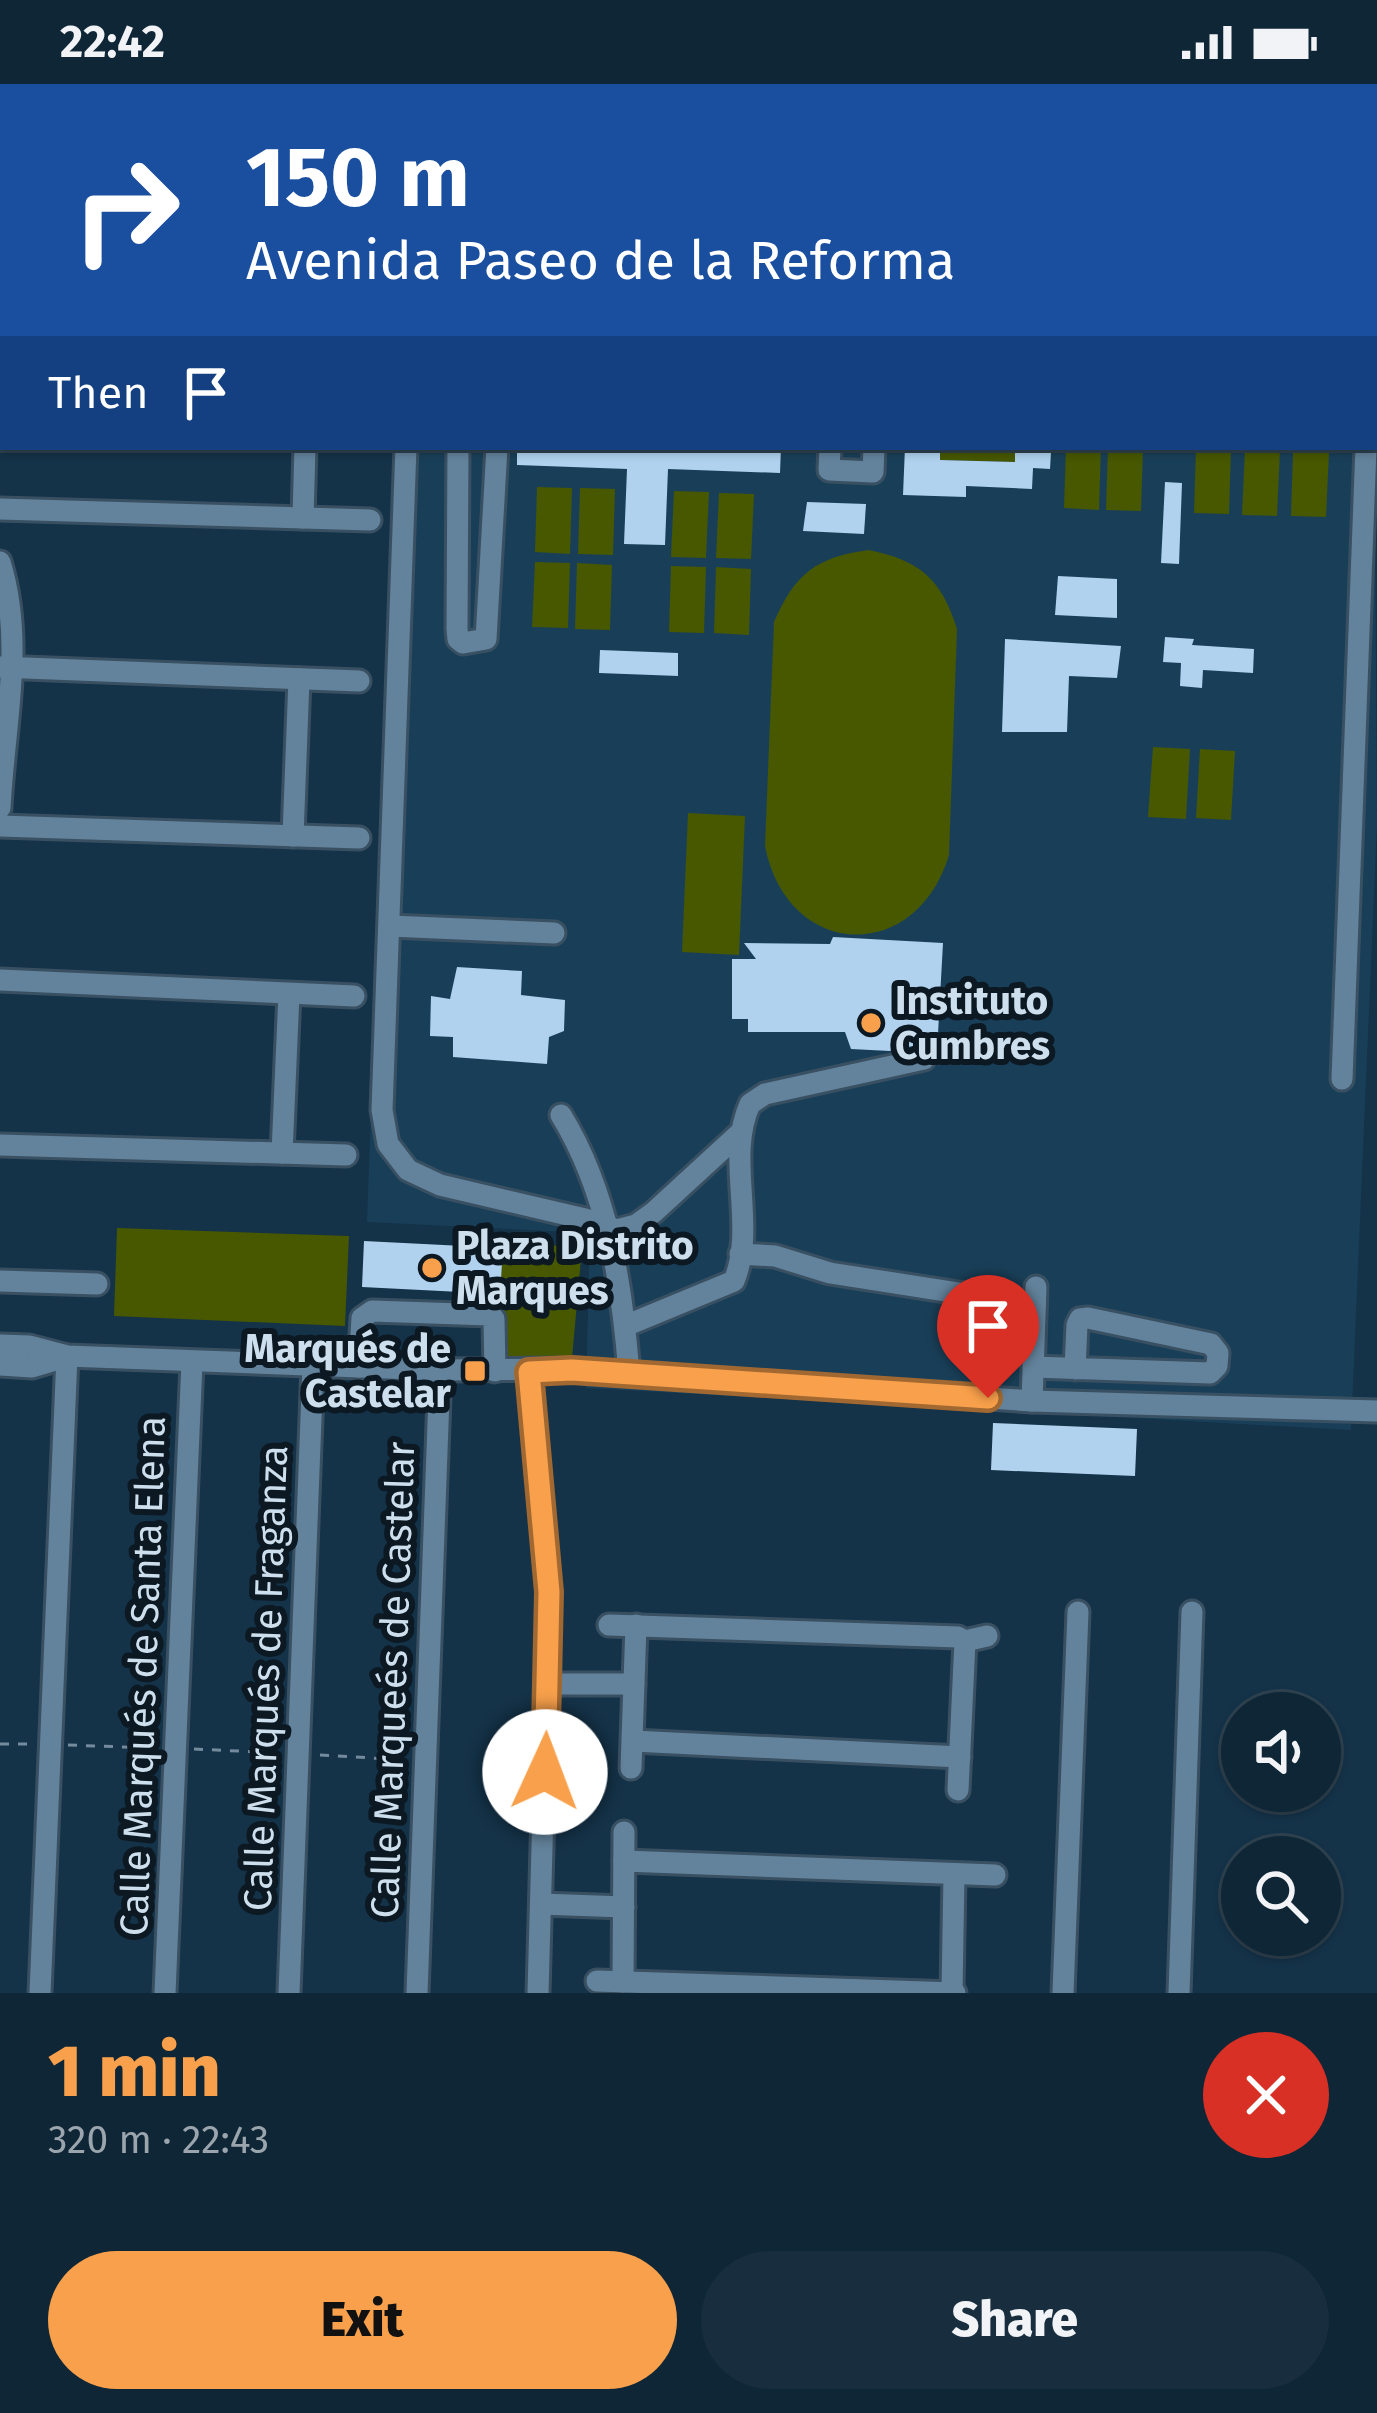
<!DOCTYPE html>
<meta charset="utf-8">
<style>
:root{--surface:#0f2636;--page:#182e3e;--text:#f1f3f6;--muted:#9ba5ad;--line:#2f4351;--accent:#f8a04b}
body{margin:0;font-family:"Fira Sans",sans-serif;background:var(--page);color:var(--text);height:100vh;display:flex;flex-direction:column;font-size:45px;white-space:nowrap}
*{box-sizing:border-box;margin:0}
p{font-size:39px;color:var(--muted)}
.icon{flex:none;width:66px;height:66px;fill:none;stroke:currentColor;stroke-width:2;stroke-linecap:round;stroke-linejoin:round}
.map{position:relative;height:1909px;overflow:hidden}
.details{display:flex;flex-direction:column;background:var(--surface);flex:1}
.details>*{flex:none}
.guide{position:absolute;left:0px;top:0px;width:1377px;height:366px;box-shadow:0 3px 9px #0004,0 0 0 3px var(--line);background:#1a4fa0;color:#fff;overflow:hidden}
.buttons{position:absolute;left:1221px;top:1608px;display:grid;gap:24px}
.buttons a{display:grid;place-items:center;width:120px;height:120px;border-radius:50%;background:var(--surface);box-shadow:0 3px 9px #0004,0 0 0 3px var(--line);font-size:60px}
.pin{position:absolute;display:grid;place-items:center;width:102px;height:102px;color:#fff;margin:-123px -51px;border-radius:50% 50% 50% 0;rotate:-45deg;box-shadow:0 0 12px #0007}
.pin .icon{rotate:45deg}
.me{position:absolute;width:132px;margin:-66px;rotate:2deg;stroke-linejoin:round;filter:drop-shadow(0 0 9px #0008)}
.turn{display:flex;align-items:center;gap:42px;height:252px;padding:0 48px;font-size:54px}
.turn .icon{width:156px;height:156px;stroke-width:2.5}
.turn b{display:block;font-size:84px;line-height:102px}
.then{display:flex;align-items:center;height:114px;padding:0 48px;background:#0003;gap:24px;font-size:45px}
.round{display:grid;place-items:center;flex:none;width:126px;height:126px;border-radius:63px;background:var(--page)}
.head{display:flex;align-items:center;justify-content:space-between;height:204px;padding:0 48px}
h1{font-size:72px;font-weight:800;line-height:90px;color:var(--accent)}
.cta{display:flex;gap:24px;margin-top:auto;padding:24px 48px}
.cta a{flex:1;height:138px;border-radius:72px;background:var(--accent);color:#111;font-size:48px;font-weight:800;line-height:138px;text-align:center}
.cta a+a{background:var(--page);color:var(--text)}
.status{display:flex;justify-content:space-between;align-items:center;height:84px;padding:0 60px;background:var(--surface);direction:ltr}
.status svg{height:33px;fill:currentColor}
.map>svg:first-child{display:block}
.built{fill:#193f58}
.green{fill:#475800}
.building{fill:#b0d2ee}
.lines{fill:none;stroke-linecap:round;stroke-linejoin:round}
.minor-casing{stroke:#395062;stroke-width:27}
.path{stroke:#738b9d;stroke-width:3;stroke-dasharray:9 9;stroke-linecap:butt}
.minor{stroke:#63839c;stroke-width:21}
.route-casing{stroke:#a16831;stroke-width:30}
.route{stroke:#f8a04b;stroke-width:21}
.poi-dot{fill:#f8a04b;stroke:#0c1923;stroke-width:4.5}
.labels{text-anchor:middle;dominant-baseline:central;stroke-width:12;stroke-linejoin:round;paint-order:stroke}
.poi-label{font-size:39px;font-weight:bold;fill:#cddeec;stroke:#0c1923;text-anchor:start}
.street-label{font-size:39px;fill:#cddeec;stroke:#0c1923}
</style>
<div class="status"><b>22:42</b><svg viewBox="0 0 49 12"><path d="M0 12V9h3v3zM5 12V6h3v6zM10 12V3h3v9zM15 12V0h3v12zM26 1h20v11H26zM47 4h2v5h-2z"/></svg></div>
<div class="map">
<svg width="1377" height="1909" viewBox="0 0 1377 1909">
<rect width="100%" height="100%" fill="#143248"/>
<path class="built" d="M1374,253L1377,740L1351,1346L586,1304L590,1149L367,1138L395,363H1374Z"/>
<g class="green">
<path d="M940,363H1015V378L940,376Z"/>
<path d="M1066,363H1101L1099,426L1064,424Z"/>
<path d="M1108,363H1143L1141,427L1106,426Z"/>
<path d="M1196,363L1231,364L1229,430L1194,429Z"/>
<path d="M1245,365L1280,366L1277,432L1242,431Z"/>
<path d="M1293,367L1329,368L1326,433L1291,432Z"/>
<path d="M537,403L572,404L570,470L535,468Z"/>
<path d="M580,404L615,405L613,471L578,470Z"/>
<path d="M674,407L709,408L706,474L671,473Z"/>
<path d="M719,409L754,410L751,475L716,474Z"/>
<path d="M869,466C921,477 941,495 957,545L949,771C916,881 787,876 765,762L774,538C795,489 817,473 869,466Z"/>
<path d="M535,478L570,479L568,544L532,543Z"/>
<path d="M577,479L612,481L610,546L575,545Z"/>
<path d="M671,482L706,483L704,549L669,548Z"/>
<path d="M716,483L751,485L749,551L714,549Z"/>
<path d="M1153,663L1190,665L1186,735L1148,733Z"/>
<path d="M1200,665L1235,667L1231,736L1196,734Z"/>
<path d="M688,729L745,732L739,871L682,868Z"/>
<path d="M117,1144L349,1152L345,1242L114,1232Z"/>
<path d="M503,1157L582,1164L571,1285L493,1279Z"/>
</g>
<g class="building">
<path d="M517,363H781L780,389L668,385L665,461L624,460L627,385L517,381Z"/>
<path d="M905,363H940V376L1015,378V363H1036V368H1051L1050,385L1033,384L1032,405L966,402V413L903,411Z"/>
<path d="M1165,398L1182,399L1179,480L1161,479Z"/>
<path d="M807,418L866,420L864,450L803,447Z"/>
<path d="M1058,492L1117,495V534L1055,531Z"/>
<path d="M1165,553L1194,555L1192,561L1254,565L1253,589L1203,586L1202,604L1180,602L1181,579L1163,578Z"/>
<path d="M1005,555L1121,562L1117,594L1069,592L1067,648H1002Z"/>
<path d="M600,566L678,569V592L599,589Z"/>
<path d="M833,853L943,859L937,968L922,960L890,967L851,965L845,948H748V935H732V875H756L744,859L830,860Z"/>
<path d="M457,883L522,887L521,911L565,916L564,947L549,953L547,980L453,973V953L430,952L431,912L450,915Z"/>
<path d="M364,1157L503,1164L500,1210L362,1203Z"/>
<path d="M993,1339L1137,1345L1135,1392L991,1386Z"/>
</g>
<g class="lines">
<defs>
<g id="minor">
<path d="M166,0L188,3"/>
<path d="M273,3L274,0"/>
<path d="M307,3V0"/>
<path d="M1270,3L1275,0"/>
<path d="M1373,3L1377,1"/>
<path d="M0,63L2,0"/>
<path d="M0,101H3"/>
<path d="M1374,137L1377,67"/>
<path d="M0,156H3"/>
<path d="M0,272H3"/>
<path d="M406,363L382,1026L388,1060L408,1086L440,1101L585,1135L617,1146L636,1141L654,1128L740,1049"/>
<path d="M458,363L457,545L458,555L463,559L486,555L497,363"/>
<path d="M830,363L829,386L873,388L874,363"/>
<path d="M0,425L370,436"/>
<path d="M303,434L305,363"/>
<path d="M0,478C25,559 4,641 0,724"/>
<path d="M0,583L359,597"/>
<path d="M0,742L359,754"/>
<path d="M293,752L299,595"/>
<path d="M390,842L554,849"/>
<path d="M0,896L354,912"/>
<path d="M1342,995L1366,363"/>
<path d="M561,1031C608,1108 622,1200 629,1289"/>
<path d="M0,1061L346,1071"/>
<path d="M282,1069L289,910"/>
<path d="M740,1170L775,1172L830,1189L1035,1221"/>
<path d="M0,1197L97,1200"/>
<path d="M625,1242L734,1197C757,1141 725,1075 750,1020L765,1010L924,975"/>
<path d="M0,1261L29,1262L67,1272L440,1286L571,1285L1032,1317L1377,1327"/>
<path d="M0,1281L32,1283L66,1273"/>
<path d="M359,1283L362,1234L372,1227L490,1231L494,1235L495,1287"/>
<path d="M1033,1283L1210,1289L1217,1282L1218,1269L1211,1260L1088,1234L1080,1235L1077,1241L1075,1285"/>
<path d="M529,1288L549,1508L538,1909"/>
<path d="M1032,1317L1036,1203"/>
<path d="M609,1541L958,1553L965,1557L987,1552"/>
<path d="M548,1600H634"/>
<path d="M633,1657L960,1673"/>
<path d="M631,1684L636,1541"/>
<path d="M958,1706L965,1557"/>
<path d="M624,1777L995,1791"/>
<path d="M541,1820L624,1823"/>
<path d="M597,1897L955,1909"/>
<path d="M623,1898L624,1748"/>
<path d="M952,1908L954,1791"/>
<path d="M40,1909L67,1272"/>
<path d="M165,1909L192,1278"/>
<path d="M289,1909L313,1282"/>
<path d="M417,1909L440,1286"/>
<path d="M1063,1909L1078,1528"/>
<path d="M1179,1909L1192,1528"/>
</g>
</defs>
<use href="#minor" class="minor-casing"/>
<g class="path">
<path d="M0,1660H28"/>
<path d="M68,1661L154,1664"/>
<path d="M194,1665L280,1669"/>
<path d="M320,1671L406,1676"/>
</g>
<use href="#minor" class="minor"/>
</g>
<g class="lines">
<defs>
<path id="route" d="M545,1688L549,1508L529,1288L572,1286L988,1314"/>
</defs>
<use href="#route" class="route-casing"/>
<use href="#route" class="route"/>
</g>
<g class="poi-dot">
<circle cx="871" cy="939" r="12"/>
<circle cx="432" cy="1184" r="12"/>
<rect x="463" y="1275" width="24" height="24" rx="6"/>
</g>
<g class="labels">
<g class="poi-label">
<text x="895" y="917">Instituto<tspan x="895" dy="45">Cumbres</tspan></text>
<text x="456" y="1162">Plaza Distrito<tspan x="456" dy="45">Marques</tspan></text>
<text x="451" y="1265" text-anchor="end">Marqués de<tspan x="451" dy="45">Castelar</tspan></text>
</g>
<g class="street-label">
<text transform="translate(143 1592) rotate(-88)">Calle Marqués de Santa Elena</text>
<text transform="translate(266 1594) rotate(-88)">Calle Marqués de Fraganza</text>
<text transform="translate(393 1596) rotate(-88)">Calle Marqueés de Castelar</text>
</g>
</g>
</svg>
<div class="buttons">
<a><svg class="icon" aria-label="sound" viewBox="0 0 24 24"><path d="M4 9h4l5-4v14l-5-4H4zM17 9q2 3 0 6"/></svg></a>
<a><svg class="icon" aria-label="search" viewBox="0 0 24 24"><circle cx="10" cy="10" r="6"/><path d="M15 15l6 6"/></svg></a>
</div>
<div class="pin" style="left:988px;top:1314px;background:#d93025"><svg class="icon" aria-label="arrive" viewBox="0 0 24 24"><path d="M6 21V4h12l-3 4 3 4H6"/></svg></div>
<svg class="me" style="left:545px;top:1688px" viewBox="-20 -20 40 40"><circle r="19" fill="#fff"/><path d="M0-13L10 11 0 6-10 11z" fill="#f8a04b"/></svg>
<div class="guide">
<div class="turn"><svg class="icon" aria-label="right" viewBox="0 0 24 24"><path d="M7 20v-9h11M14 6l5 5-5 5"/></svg><div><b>150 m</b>Avenida Paseo de la Reforma</div></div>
<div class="then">Then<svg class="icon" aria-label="arrive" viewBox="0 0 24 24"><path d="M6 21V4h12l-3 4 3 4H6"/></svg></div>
</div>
</div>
<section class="details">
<div class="head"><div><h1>1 min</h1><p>320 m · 22:43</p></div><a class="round" style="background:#d93025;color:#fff"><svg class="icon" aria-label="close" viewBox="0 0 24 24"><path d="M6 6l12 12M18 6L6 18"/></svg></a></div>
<div class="cta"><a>Exit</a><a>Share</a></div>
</section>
